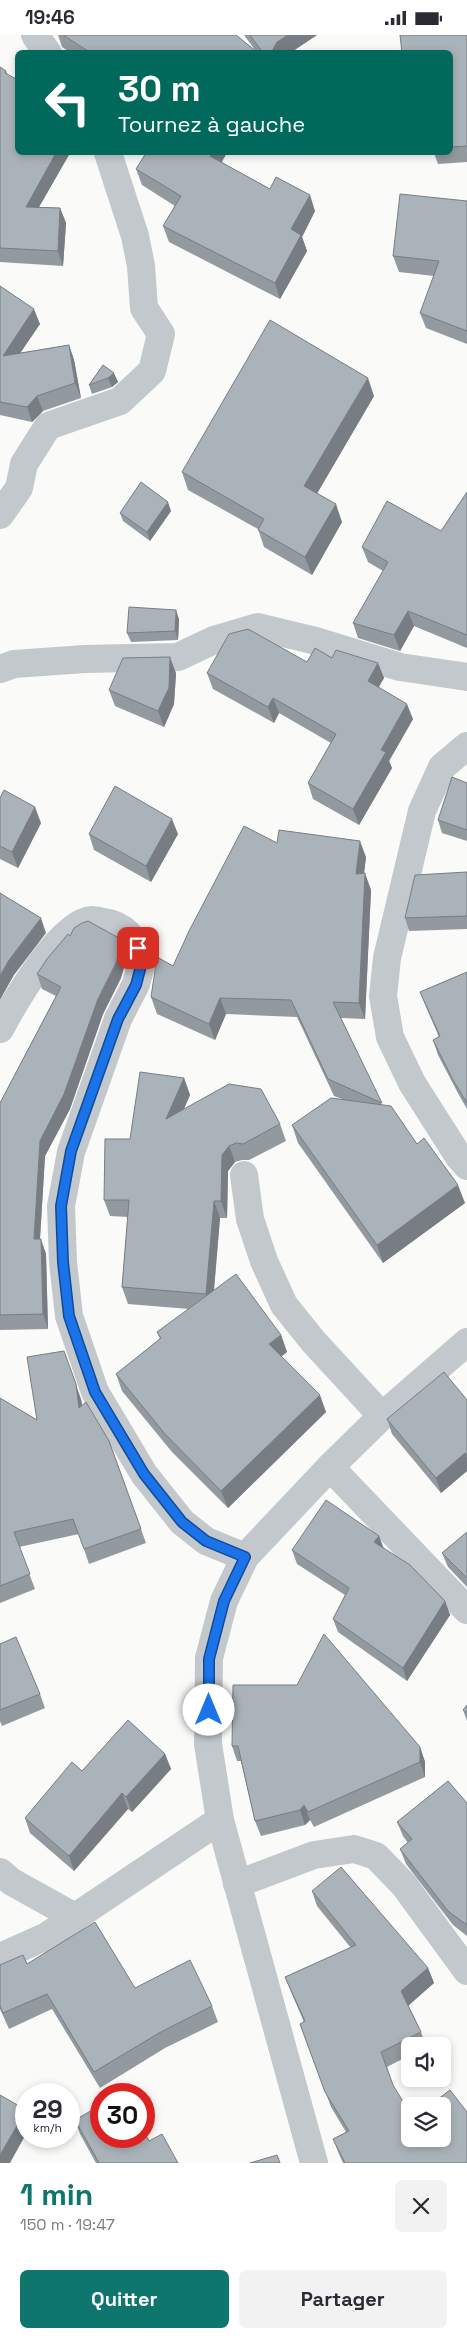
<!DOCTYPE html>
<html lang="fr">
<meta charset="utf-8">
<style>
:root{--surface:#fff;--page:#f2f2f3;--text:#2b2b33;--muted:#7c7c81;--accent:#0f766e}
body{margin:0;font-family:"Space Grotesk",sans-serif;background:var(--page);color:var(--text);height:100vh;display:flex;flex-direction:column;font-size:19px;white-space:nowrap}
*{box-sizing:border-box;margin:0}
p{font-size:16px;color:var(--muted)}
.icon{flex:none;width:28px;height:28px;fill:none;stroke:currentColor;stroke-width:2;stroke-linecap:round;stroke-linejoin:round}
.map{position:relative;height:2128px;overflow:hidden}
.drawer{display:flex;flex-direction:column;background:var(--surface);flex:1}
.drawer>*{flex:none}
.hud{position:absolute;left:15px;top:15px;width:438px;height:105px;border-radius:8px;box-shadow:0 2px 8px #0003;background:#00695c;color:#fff;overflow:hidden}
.fabs{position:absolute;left:401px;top:2002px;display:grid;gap:10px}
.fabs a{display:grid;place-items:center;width:50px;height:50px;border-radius:8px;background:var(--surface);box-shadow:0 2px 8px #0003;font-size:25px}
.speed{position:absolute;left:15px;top:2048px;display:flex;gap:10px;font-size:25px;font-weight:700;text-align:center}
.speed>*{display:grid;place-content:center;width:65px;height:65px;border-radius:50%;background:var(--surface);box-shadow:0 2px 8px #0003;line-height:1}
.speed small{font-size:12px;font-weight:400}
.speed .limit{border:8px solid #d22;background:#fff;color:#111}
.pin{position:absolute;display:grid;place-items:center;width:42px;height:42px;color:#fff;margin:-21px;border-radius:10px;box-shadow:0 2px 8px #0006}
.me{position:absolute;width:55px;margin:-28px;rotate:0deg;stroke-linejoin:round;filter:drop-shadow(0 0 4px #0008)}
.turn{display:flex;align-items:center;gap:18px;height:105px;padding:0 20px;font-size:22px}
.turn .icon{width:65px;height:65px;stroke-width:2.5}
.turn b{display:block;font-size:35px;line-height:42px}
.round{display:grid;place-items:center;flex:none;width:52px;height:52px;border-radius:8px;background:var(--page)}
.headline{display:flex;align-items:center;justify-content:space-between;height:85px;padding:0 20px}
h1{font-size:30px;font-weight:700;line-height:38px;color:var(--accent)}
.primary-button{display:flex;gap:10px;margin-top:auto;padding:10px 20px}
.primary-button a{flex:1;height:58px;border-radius:8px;background:var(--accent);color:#fff;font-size:20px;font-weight:700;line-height:58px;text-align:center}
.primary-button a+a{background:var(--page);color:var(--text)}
.status{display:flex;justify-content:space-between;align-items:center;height:35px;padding:0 25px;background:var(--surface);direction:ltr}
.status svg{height:14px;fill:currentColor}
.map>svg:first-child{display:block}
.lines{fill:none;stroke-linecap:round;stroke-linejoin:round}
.minor{stroke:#c3c8cc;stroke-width:28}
.wall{fill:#929a9f}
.shaded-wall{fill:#777d82}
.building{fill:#aab3b9;stroke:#777d82}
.route-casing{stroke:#114b97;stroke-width:12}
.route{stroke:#1a73e8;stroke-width:9}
</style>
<div class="status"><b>19:46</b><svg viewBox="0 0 49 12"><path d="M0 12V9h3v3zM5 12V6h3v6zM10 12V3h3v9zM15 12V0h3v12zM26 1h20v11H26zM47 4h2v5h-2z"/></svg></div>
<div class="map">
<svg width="467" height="2128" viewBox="0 0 467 2128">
<rect width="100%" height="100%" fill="#fafaf8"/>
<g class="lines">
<g class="minor">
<path d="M35,0L48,18"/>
<path d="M0,480L19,453L24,429L48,391L120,366L152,336L161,299L144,273L141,231L135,201L108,118"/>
<path d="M0,634L14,629L85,624L178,622L214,605L258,592L312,605L400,632L467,642"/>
<path d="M467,711L442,732L422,776L387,923L383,961L390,1002L412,1048L459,1122L467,1131"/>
<path d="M0,994C14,968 61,886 92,885C96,885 100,886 103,887C126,890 134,904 143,923L136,949L118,984L71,1117L61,1171L63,1227L69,1281L95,1357L144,1439L182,1487L206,1506L245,1522"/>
<path d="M244,1140L250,1184L264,1226L284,1270L313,1306L382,1381"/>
<path d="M330,1432L467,1575"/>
<path d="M0,1837L12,1847L75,1882"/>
<path d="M237,1849L314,1820L354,1814L376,1821L404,1850L467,1936"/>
<path d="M0,1922L47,1901L220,1785"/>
<path d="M314,2128L220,1785L208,1709L209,1623L224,1566L245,1522L330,1432L382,1381L467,1307"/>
</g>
</g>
<g class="wall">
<path d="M58,0H236L255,15L244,0H317L290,18H71L62,12Z"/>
<path d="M467,0V127L438,129L434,118H450V18Z"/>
<path d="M0,32L6,36L8,40L18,118H70L39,172L60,173L66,188L63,231L0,227Z"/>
<path d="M221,127L270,154L315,176L302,202L307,216L280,264L169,207L163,191L175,171L142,150L136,134Z"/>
<path d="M467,166V309L426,293L420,278L434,241L399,237L393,221Z"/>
<path d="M0,251L40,289L20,318L69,310L74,325L81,363L43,376L32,387L0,380Z"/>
<path d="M103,330L118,347L112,352L92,359L89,350Z"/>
<path d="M374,361L317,458L342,487L312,540L264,512L258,494L188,455L182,437Z"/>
<path d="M467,457V613L414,591L400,616L358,603L353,588L383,536L368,527L362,512L441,496Z"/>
<path d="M171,476L150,506L123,486L120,478Z"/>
<path d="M179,584L178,605L131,607L127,598Z"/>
<path d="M332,623L378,628L384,643L379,652L413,684L389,726L392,733L359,790L313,764L308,748L331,708L279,678L274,688L213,654L207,638L307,627Z"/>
<path d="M176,638L174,669L164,692L115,671L109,655Z"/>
<path d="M467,748V806L442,798L438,785Z"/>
<path d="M0,763L41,788L18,833L0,824Z"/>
<path d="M89,799H178L151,847L94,815Z"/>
<path d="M277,808L366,822L364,838L371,855L365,984L341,983L382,1070L417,1109L465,1168L383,1228L298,1108L292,1090L342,1064L334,1061L297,982L226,979L215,1005L157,979L151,962L173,931Z"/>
<path d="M467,837V894L409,896L405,883Z"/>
<path d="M126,925L121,943L103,979L70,1074L45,1121L40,1204L46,1219L48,1294L0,1295V1068L56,961L42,954L37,939Z"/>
<path d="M467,937V1074L459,1060L438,1020L433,1005L439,1002L426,972L420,957Z"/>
<path d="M184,1043L190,1060L184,1074L280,1089L286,1106L249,1125H242L235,1127L228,1136L227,1183H220L214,1256L281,1300L287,1317L281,1322L326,1377L228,1473L172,1417L122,1356L116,1339L160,1304L157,1297L189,1274L128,1269L122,1252L128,1182L110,1181L104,1165L130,1104Z"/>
<path d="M0,1363L37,1385L81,1364L82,1370L109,1406L146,1508L89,1529L79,1499L19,1512L35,1554L0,1568Z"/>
<path d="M467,1365V1436L441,1458L392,1399L387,1384Z"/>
<path d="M467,1497V1552L448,1532L442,1518Z"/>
<path d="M379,1501L383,1513L445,1566L450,1580L407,1646L338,1597L333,1584L345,1560L297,1529L292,1515Z"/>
<path d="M0,1609L40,1659L45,1673L2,1691L0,1686Z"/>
<path d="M467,1670V1686L463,1675Z"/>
<path d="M232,1711L420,1712L425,1727V1742L314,1792L310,1785L305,1790L261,1801L255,1786L241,1726H237Z"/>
<path d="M165,1719L171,1734L132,1777L128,1774L74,1836L30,1798L25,1783L82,1736Z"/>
<path d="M467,1768V1901L453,1890L406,1829L400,1814L408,1808L403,1801L397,1787Z"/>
<path d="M312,1856L428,1933L434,1948L408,1970L421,1997L426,2011H410V2020L387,2032L410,2104L467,2128H343L339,2119L333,2104L346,2097L331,2072L300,1989L304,1987L291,1957L285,1942L351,1913L317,1871Z"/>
<path d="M27,1929L135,1953L212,1971L218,1987L165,2013L100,2053L52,1974L9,1994L0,1974V1930Z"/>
<path d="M75,2085L149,2106L178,2128H96L80,2099Z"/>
</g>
<g class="shaded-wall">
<path d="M288,0H317L290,18H271L277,7Z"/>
<path d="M56,118H70L31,186L26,172Z"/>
<path d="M212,118H227L216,137L210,121Z"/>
<path d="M310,160L315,176L302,202L307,216L280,264L275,248L291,194Z"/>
<path d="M60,173L66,188L63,231L58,216Z"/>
<path d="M34,274L40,289L8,336L3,321Z"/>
<path d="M69,310L74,325L81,363L75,348Z"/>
<path d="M114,338L118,347L112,352L108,343Z"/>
<path d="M368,343L374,361L311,469L304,451Z"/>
<path d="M37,361L43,376L32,387L27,372Z"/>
<path d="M168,467L171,476L150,506L147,497Z"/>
<path d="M336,469L342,487L312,540L305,522Z"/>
<path d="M176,575L179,584L178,605L175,596Z"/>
<path d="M408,576L414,591L400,616L394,600Z"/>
<path d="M170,622L176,638L174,669L164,692L158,676Z"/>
<path d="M378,628L384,643L373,661L368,646Z"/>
<path d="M273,663L279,678L274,688L268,672Z"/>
<path d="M407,669L413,684L389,726L392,733L359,790L353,774L381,715Z"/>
<path d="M35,772L41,788L18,833L12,817Z"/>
<path d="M172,784L178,799L151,847L146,831Z"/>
<path d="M360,806L366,822L362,855L356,839Z"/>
<path d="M365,838L371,855L365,984L359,968Z"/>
<path d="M41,883L46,898L14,940L0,965V941L9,925Z"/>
<path d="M121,910L126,925L121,943L103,979L70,1074L45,1121L39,1219L34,1204L40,1106L98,964Z"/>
<path d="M220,963L226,979L215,1005L209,989Z"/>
<path d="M184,1043L190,1060L172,1100L166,1084Z"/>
<path d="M229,1111L235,1127L228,1136L227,1183L221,1166L222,1120Z"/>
<path d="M458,1150L465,1168L383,1228L377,1210Z"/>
<path d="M214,1166L220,1183L212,1276L206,1259Z"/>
<path d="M41,1204L46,1219L48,1294L43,1279Z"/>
<path d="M281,1300L287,1317L275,1326L269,1309Z"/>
<path d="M69,1330L81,1364L85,1387L79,1373Z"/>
<path d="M320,1360L326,1377L228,1473L221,1456Z"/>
<path d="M465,1418L467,1423V1436L441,1458L436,1443Z"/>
<path d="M379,1501L384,1514L374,1507Z"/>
<path d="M445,1566L450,1580L407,1646L403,1633Z"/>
<path d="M420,1712L425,1727V1742L420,1727Z"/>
<path d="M165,1719L171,1734L132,1777L126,1762Z"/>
<path d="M122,1758L128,1774L74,1836L69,1821Z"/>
<path d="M304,1770L310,1785L305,1790L300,1775Z"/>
<path d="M428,1933L434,1948L407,1972L401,1956Z"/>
<path d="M26,2075V2099L10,2128H0V2120Z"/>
</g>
<g class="building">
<path d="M63,0H236L258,18H91Z"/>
<path d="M250,0H288L277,7L271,18H263Z"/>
<path d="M400,0H467V111L450,112V18H402Z"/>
<path d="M0,32L6,36L5,38L18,45V118H56L26,172L60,173L58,216L0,213Z"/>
<path d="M146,118H212L210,121L270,154L276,142L310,160L291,194L301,200L275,248L163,191L181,161L136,134Z"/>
<path d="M400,159L467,166V296L420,278L439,226L393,221Z"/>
<path d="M0,251L34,274L3,321L69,310L75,348L37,361L27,372L0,367Z"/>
<path d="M270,285L368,343L304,451L336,469L305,522L258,495L264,484L182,437Z"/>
<path d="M103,330L114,338L108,343L89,350Z"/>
<path d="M141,447L168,467L147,497L120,478Z"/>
<path d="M467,457V600L408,576L394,600L353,588L388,527L362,512L387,466L441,496Z"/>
<path d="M129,572L176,575L175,596L127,598Z"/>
<path d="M248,594L307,627L315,613L332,623L336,615L378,628L368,646L407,669L381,715L386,717L353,774L308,748L336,699L273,663L268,672L207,638L229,599Z"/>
<path d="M170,622L169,653L158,676L109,655L123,623Z"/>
<path d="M452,742L467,748V795L438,785Z"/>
<path d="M115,751L172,784L146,831L89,799Z"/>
<path d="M4,755L35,772L12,817L0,811V763Z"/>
<path d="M244,791L277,808L279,795L360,806L356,839L365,838L359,968L333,967L382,1068L328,1044L291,965L220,963L209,989L151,962L157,922L173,931L189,896Z"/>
<path d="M467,837V881L405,883L415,840Z"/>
<path d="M0,858L41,883L9,925L0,941Z"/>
<path d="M88,886L117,902L121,910L116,928L98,964L64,1059L40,1106L34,1204H41L43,1279L0,1280V1068L61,952L37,939L47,924L68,899L70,901L74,893L82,888Z"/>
<path d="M467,937V1068L453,1045L433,1005L440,1001L420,957Z"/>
<path d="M140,1037L184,1043L166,1084L229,1049L261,1054L280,1089L243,1109L236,1108L229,1111L222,1120L221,1166H214L206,1259L122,1252L129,1165H104L105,1104H130Z"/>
<path d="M331,1063L391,1071L417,1109L424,1103L458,1150L377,1210L292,1090Z"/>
<path d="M236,1239L281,1300L269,1309L320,1360L221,1456L165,1399L116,1339L161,1303L157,1297Z"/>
<path d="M64,1316L76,1349L79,1373L86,1367L109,1406L141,1494L84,1514L73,1484L14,1497L30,1539L0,1551V1363L37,1385L27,1322Z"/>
<path d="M444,1337L467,1365V1421L465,1418L436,1443L387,1384Z"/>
<path d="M326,1465L379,1501L374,1507L410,1530L445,1566L403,1633L333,1584L349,1553L292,1515Z"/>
<path d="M467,1497V1543L442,1518Z"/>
<path d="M324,1599L420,1712V1727L308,1777L304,1770L300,1775L255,1786L238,1711H232L233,1650H297Z"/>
<path d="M16,1602L40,1659L0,1675V1609Z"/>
<path d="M467,1670V1678L463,1675Z"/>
<path d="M128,1685L165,1719L126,1762L122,1758L69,1821L25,1783L72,1727L82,1736Z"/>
<path d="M448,1746L467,1768V1890L448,1876L400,1814L412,1804L397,1787Z"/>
<path d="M341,1832L428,1933L401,1956L421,1997L381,2017L393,2050L410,2078V2104H442V2071H429L450,2055L467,2077V2128H345L333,2104L349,2096L325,2057L300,1989L305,1986L285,1942L356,1910L312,1856Z"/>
<path d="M95,1887L135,1953L190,1925L212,1971L159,1998L94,2037L47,1959L3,1978L0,1971V1930L23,1920L27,1929Z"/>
<path d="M0,2060L26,2075L0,2120Z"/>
<path d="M101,2070V2101H144V2096L149,2106L162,2099L178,2128H99L75,2085Z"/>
<path d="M277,2120L280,2128H250Z"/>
</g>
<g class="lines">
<defs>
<path id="route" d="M138,913L143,923L136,950L118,984L71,1116L61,1171L63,1227L69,1281L95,1357L144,1439L182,1487L206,1506L245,1522L224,1566L209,1624V1675"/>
</defs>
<use href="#route" class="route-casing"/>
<use href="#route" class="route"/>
</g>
</svg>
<div class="fabs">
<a><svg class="icon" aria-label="sound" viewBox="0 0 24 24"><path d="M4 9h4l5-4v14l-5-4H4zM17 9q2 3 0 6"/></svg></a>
<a><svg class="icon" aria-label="layers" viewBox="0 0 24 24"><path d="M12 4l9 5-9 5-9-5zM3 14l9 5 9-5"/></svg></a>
</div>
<div class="speed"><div>29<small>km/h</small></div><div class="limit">30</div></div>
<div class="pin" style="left:138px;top:913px;background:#d93025"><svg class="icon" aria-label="arrive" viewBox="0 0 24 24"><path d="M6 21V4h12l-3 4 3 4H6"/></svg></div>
<svg class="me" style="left:209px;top:1675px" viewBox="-20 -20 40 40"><circle r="19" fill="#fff"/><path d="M0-13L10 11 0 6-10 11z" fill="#1a73e8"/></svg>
<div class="hud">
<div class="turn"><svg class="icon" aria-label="left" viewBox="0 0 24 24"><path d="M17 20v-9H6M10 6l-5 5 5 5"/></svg><div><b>30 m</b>Tournez à gauche</div></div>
</div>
</div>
<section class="drawer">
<div class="headline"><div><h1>1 min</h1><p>150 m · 19:47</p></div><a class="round"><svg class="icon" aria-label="close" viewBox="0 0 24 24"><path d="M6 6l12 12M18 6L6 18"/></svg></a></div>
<div class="primary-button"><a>Quitter</a><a>Partager</a></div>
</section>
